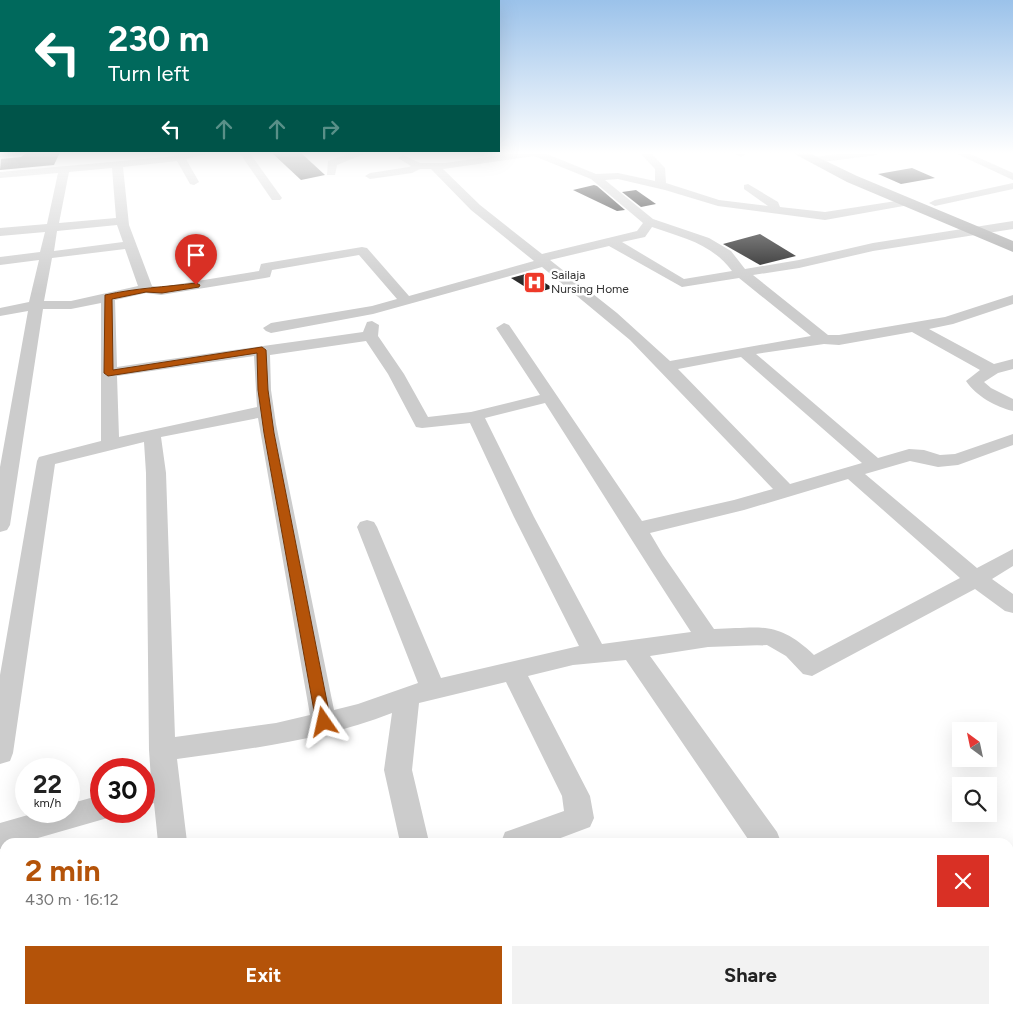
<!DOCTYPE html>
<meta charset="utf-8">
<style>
:root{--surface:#fff;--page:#f2f2f2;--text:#222;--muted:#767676;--accent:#b45309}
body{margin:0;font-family:Figtree,sans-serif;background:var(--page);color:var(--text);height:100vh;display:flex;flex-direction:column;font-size:19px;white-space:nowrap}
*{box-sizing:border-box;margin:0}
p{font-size:16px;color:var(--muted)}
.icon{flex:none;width:28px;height:28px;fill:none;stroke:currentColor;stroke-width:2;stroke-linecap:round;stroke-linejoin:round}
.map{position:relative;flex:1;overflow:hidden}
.side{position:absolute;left:0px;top:838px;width:1014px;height:176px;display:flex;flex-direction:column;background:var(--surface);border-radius:15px 15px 0 0;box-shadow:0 5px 20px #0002}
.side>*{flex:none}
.top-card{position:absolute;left:0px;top:0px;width:500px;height:152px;box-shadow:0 5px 20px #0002;background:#00695c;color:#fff;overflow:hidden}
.needle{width:32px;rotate:327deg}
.fabs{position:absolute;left:952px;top:722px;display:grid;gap:10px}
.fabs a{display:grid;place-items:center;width:45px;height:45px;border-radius:0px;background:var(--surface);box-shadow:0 5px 20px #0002;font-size:25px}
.speed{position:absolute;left:15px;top:758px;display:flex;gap:10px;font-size:25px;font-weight:700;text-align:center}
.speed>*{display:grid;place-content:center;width:65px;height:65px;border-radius:50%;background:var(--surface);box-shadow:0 5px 20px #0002;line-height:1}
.speed small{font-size:12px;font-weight:400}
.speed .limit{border:8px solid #d22;background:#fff;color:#111}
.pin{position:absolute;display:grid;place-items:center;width:42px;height:42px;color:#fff;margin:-51px -21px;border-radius:50% 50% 50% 0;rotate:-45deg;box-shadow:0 0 5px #0007}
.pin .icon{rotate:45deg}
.me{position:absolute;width:55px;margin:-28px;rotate:349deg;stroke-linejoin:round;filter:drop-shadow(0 0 4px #0008)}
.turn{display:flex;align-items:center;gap:18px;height:105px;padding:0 25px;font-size:22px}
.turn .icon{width:65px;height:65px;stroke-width:2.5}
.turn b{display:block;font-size:35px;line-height:42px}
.lanes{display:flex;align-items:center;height:48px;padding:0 25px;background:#0003;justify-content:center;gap:25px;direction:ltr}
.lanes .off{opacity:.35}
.round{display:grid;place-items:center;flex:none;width:52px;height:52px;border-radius:0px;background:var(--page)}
.headline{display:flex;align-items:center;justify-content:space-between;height:85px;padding:0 25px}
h1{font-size:30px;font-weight:700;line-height:38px;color:var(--accent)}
.cta{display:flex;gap:10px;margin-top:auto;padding:10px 25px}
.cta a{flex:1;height:58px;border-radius:0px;background:var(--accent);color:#fff;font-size:20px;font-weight:700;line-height:58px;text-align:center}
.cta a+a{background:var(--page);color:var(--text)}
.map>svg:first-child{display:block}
.building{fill:#161616}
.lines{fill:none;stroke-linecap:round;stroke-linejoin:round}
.minor{fill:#ccc;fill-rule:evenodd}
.major{fill:#a7a7a7;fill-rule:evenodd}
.route{fill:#b45309;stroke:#753606}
.labels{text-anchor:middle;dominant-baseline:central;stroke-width:5;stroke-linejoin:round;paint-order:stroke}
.far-poi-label{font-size:12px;fill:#2f2f2f;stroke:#fff;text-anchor:start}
</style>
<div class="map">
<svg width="1013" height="1013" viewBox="0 0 1013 1013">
<rect width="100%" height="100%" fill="#fff"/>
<g class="building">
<path d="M28,152H60L54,165L0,170L1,159L21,157Z"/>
<path d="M271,152H300L325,175L301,180Z"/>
<path d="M912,168L935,178L901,184L878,174Z"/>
<path d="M594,185L597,186L625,210L617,211L573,190Z"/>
<path d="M636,190L656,204L641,207L622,192Z"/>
<path d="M760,234L796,256L760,265L723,244Z"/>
<path d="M529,273L553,288L535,293L511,278Z"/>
</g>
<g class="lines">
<g class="minor">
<path d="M0,152H26L21,155L0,157Z"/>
<path d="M193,152H214L186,159L199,182L194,185L190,184L177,161L123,167L129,225L152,286L161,287L259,271L261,264L266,263L362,247L367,248L409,296L534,261L471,210L431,169H420L412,173L370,179L365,176L370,173L409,167L411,166L398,158L403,155L420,163H446L521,152H542L596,174L618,173L655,181V169L639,152H650L665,168L666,183L719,200L768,206L744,189V185L748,184L778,202L780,207L825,212L909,199L915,202L909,205L825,220L718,206L665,190L618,179L605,180L653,219L709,238L731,251L745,269L799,260L873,243L1013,221V229L873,251L799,268L753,275L828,335H839L945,317L1013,295V304L953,324L929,329L994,364L1013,359V369L998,373L984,382L991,388L1013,399V411C996,407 976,396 966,381L980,370L912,332L839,345L824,344L756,354L878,458L909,449L924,450L940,455L955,454L1013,434V445L958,465L938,467L910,461L865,474L977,568L1013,549V566L992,579L1013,594V613L1005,611L975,589L812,676L803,674L786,656L767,645L708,647L650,656L777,832L781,842H750L626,660L573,665L528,676L590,796L594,818L590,827L550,842H501L505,832L564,811L562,796L506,682L419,703L412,770L429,842H400L384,770L392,713C323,740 249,749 177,759L187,842H158L154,803L144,806V782L151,779L149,750L146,473L144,442L55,464L13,753L10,761L0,764V675L37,461L39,457L101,441V303L71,309H43L10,525L7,530L0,532V467L28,311L0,316V308L29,302L39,260L0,265V257L40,252L45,232L0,236V228L47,224L58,173L0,178V172L166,157ZM534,156L591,179L643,223L637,231L542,254L480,205L443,169ZM112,168L116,218L59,223L69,172ZM117,225L123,242L54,251L57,231ZM652,227C683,238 711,243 732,271L684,279L622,242L645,237ZM609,246L682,287L739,278L811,336L670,361L617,313L550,260ZM125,249L138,286L71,301H44L52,258ZM359,255L397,299L372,306L271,323L263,328L266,331L271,333L373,314L542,267L630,340L773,489L734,500L642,521L509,325L504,323L496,328L540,395L471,412L428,417L404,374L378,336L379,325L372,321L367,322L363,332C281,344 199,354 117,367L115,300L146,293L161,295L265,278L270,277L272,270ZM366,341L388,374L416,427L422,428L470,423L514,517L579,646L441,678L377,527L374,522L367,520L360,522L357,527L418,683L358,704L334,710L276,424L271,390L270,355ZM254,356L257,407L119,437L117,376ZM741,357L862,463L790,484L678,369ZM545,403C594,479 641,556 691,632L602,644L534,517L485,418ZM258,418L310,715L276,723L175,737L166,473L161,437ZM848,479L960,578L814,655C777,620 761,628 714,629L663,555L650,533L744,510Z"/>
<path d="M239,152H249L282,198L280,200H272Z"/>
<path d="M354,152H369L337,165L335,175H327L328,161Z"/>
<path d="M731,152H745L746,154L741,157Z"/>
<path d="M853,152H882L877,155L814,163L809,160L814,157Z"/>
<path d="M953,152H966L1013,173V180Z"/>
<path d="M1013,183V189L935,206L929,203L935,200Z"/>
<path d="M101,795V811H114L111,817L24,842H5V848L0,849V823L42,811H69V804Z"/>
<path d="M5,929V1009H17V1013H0V931Z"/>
<path d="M97,1009H138L136,1013H95Z"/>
<rect x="174" y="1009" width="34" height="4"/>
<path d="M456,1009H491L493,1013H458Z"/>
</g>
<path class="major" d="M791,152H807L857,176L1013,241V252L847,182Z"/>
</g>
<linearGradient id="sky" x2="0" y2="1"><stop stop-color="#9bc2ea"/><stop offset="0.52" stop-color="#fff"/><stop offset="1" stop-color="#fff" stop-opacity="0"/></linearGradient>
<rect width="1013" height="294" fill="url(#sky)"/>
<path class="route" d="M196,283L200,285L199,287L162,293L146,292L112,299L113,370L262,347L266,350L268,390L274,433L331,722L329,726L324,728L318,726L316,722L264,433L258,390L257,353L108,376L104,373L105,295C136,288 165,287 196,283Z"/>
<defs>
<symbol id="hospital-square" viewBox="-11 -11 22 22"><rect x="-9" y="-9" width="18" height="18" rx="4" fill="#ee3929" stroke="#fff"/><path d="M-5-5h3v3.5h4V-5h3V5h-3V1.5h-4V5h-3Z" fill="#fff"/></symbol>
</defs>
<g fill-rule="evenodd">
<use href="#hospital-square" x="522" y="270" width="25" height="25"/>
</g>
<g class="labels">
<g class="far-poi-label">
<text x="551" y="275">Sailaja<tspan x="551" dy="14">Nursing Home</tspan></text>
</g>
</g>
</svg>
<div class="fabs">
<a><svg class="needle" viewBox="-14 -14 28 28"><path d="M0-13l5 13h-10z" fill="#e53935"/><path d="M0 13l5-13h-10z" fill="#767676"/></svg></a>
<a><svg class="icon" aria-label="search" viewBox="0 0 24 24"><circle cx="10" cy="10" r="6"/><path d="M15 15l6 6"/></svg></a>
</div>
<div class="speed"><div>22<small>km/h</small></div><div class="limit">30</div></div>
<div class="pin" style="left:196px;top:285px;background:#d93025"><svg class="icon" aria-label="arrive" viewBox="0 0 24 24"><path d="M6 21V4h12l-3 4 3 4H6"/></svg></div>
<svg class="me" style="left:324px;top:722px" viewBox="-20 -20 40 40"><path d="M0-17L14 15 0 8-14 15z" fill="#b45309" stroke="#fff" stroke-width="4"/></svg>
<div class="top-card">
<div class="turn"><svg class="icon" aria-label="left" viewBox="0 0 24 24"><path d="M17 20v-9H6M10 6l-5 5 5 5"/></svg><div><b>230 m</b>Turn left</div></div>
<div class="lanes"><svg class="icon" aria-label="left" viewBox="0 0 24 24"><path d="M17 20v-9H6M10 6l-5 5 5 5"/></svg><svg class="icon off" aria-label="ahead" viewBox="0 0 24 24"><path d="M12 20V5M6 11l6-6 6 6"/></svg><svg class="icon off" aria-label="ahead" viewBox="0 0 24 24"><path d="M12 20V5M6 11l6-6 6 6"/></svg><svg class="icon off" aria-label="right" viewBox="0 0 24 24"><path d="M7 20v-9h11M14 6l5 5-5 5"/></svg></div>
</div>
<section class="side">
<div class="headline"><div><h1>2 min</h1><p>430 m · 16:12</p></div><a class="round" style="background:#d93025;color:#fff"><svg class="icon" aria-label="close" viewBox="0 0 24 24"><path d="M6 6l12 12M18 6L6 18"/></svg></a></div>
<div class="cta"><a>Exit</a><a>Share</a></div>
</section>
</div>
